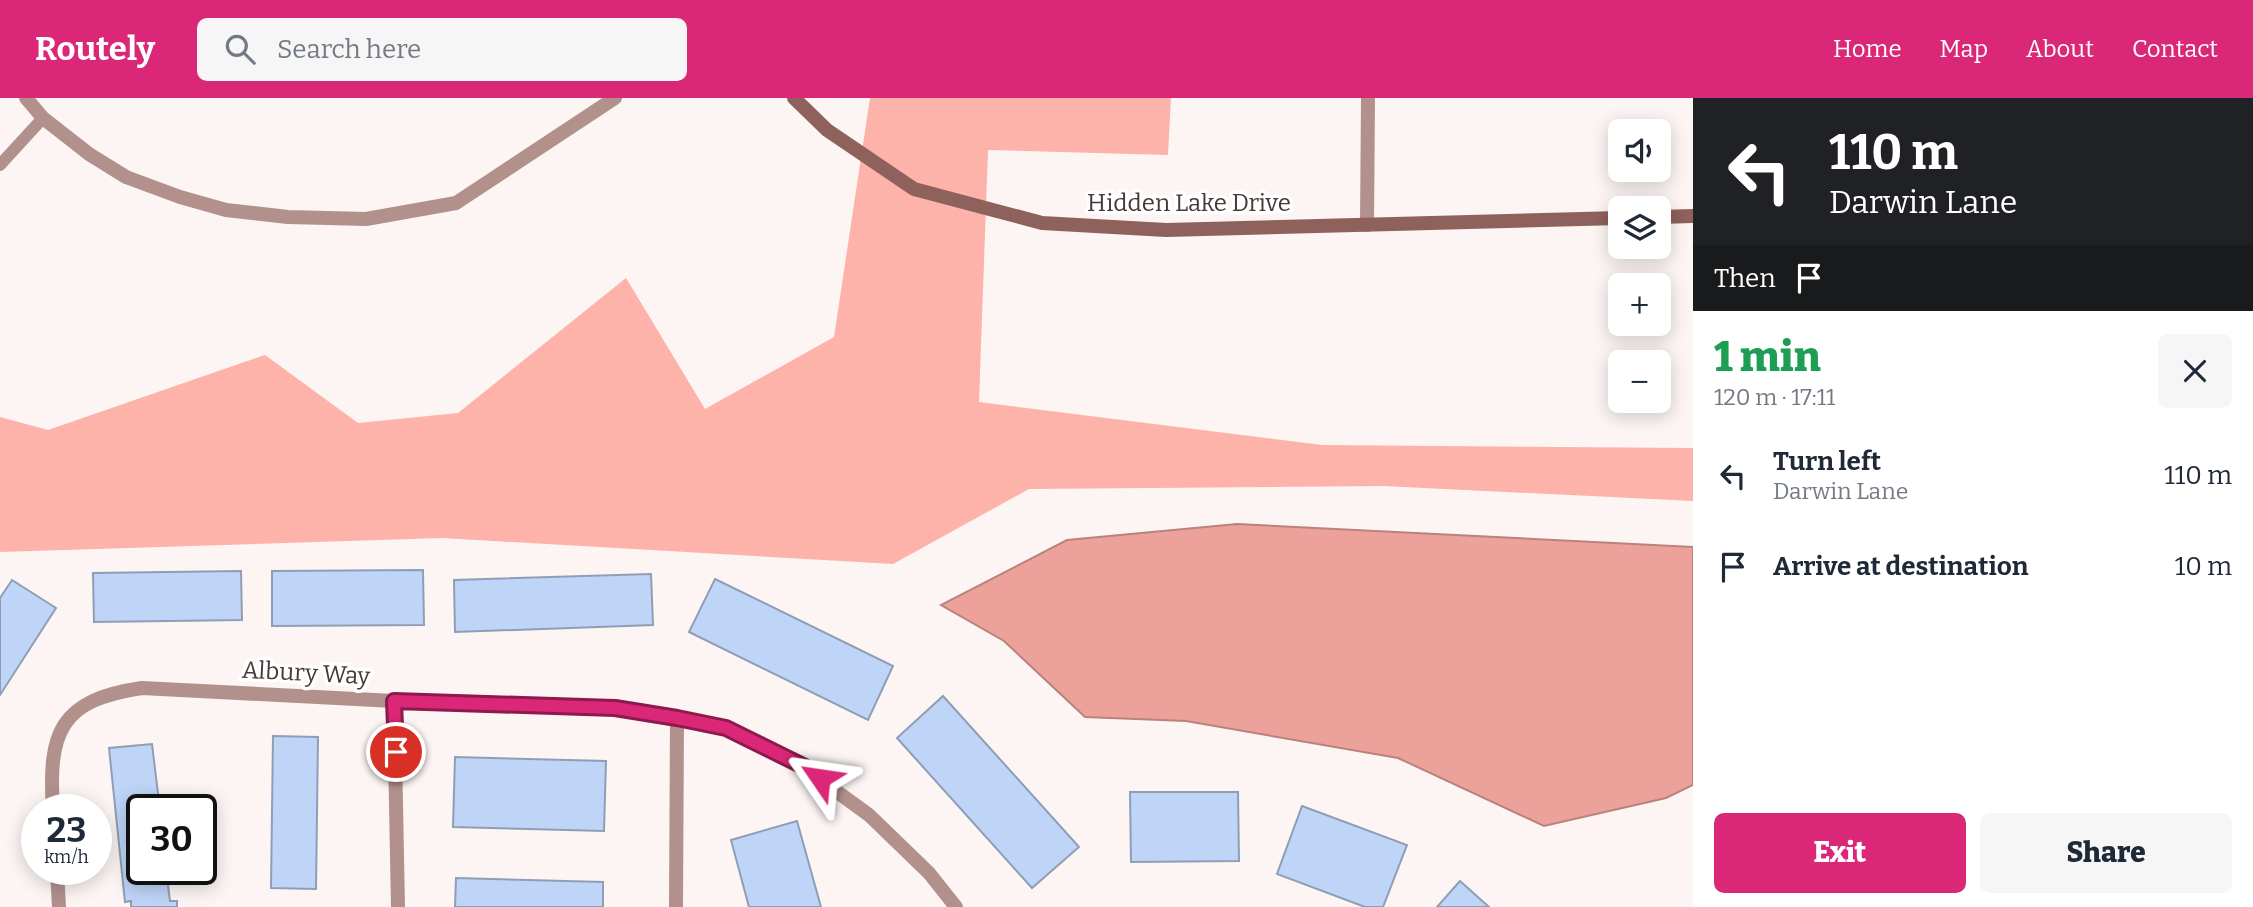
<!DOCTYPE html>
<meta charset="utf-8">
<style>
:root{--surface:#fff;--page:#f6f6f7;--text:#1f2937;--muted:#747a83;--accent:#db2777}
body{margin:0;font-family:Bitter,serif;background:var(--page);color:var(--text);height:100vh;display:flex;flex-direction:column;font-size:26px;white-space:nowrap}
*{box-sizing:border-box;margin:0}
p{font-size:23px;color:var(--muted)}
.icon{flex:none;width:38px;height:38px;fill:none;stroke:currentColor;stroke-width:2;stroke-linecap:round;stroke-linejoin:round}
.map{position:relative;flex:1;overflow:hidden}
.drawer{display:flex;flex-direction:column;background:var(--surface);width:560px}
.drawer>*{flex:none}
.top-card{background:#202124;color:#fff;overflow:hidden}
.controls{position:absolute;left:1608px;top:21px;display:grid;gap:14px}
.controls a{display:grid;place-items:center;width:63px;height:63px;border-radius:10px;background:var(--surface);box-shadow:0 4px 18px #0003;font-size:35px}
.speed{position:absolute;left:21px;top:696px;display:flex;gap:14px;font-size:35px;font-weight:700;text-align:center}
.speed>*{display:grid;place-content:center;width:91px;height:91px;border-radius:50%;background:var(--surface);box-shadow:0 4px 18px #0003;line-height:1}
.speed small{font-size:18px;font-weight:400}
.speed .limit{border:4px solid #111;border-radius:10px;background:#fff;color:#111}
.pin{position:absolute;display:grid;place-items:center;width:60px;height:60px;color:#fff;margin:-30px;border:4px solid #fff;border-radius:50%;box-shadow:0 2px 7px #0007}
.me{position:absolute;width:77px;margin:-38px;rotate:302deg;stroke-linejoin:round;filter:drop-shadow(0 0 5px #0008)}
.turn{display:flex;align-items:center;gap:24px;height:147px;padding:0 21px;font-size:32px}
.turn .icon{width:91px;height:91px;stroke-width:2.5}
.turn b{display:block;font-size:49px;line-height:60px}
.then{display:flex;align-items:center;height:66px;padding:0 21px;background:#0003;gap:14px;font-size:26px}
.round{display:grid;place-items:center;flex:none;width:74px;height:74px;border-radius:10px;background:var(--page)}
.summary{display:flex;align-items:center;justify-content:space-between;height:119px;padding:0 21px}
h1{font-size:42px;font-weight:800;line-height:52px;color:#1e9e55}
.cta{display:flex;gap:14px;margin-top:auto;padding:14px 21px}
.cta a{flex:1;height:80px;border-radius:10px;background:var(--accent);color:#fff;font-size:28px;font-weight:800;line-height:80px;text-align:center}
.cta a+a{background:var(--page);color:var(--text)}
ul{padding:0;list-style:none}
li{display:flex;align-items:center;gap:21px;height:91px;padding:0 21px}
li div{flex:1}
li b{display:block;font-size:26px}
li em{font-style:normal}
header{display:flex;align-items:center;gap:42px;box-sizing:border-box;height:98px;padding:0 35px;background:var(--accent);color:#fff}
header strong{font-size:33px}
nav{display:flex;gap:38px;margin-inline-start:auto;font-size:24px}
.search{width:490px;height:63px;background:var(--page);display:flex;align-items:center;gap:18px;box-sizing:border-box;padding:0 24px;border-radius:10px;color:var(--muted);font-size:26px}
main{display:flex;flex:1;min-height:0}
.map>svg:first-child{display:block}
.forest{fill:#fdb2aa}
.water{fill:#eca29a;stroke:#ba827c;stroke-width:2}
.building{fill:#bfd5f8;stroke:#8f9eb4;stroke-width:2}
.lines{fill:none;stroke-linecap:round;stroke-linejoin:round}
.lane{stroke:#b2918d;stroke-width:12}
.street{stroke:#b2918d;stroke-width:14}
.secondary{stroke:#8e615c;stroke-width:14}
.route-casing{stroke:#8e194d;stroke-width:18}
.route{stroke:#db2777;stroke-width:12}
.labels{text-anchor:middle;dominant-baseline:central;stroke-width:7;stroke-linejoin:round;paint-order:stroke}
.street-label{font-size:24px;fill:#463937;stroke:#fff}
</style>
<header>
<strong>Routely</strong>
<div class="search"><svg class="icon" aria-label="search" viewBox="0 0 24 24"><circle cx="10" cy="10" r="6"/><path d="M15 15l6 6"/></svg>Search here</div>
<nav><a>Home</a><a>Map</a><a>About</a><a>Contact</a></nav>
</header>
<main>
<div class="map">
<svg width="1693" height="809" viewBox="0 0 1693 809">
<rect width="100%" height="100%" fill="#fcf5f4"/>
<path class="forest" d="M870,0H1171L1168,57L988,52L979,304L1322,347L1693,350V403L1383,388L1029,391L893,466L442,440L0,454V319L48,332L265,257L358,325L458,315L626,180L705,311L834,239Z"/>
<path class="water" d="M1237,426L1693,449V687L1666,700L1544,728L1398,660L1186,623L1085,619L1004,543L941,507L1067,442Z"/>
<g class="building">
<path d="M423,472L424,527L272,528V473Z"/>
<path d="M241,473L242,522L94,524L93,475Z"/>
<path d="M651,476L653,527L455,534L454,482Z"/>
<path d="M715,481L893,568L868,622L689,534Z"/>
<path d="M12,482L56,510L0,597V500Z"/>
<path d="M943,598L1079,749L1032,790L897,640Z"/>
<path d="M273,638L318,639L316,791L271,790Z"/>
<path d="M152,646L160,712H142V772H166L170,803H177V809H131V803L125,804L109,650Z"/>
<path d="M455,659L606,663L604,733L453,729Z"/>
<path d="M1130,694H1238L1239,763L1131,764Z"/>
<path d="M1302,708L1407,747L1383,809H1365L1277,776Z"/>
<path d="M797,723L821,809H749L731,742Z"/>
<path d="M456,780L603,784V809H455Z"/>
<path d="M1460,783L1489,809H1437Z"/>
</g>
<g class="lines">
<path class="lane" d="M0,67L43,20"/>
<g class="street">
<path d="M26,0L43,20L89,56L126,79L180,99L226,112L288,119L366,121L456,105L615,0"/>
<path d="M1367,127L1368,0"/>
<path d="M394,603L398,809"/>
<path d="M53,712C48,635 59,602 142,590L394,603L616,610L726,630L803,669L869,717L929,775L956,809"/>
<path d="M57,772L59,809"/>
<path d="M676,809L677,620"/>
</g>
<g class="secondary">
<path d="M794,0L827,32L914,91L1042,125L1166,132L1620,120"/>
<path d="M1659,119L1693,118"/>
</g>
</g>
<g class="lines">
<defs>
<path id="route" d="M396,654L394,603L615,610L677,620L726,630L803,668L820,680"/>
</defs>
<use href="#route" class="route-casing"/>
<use href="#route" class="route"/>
</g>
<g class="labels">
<g class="street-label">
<text x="1189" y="105">Hidden Lake Drive</text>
<text transform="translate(306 575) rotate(3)">Albury Way</text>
</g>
</g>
</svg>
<div class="controls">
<a><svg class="icon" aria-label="sound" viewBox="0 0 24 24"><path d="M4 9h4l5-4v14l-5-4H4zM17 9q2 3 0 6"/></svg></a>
<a><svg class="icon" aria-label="layers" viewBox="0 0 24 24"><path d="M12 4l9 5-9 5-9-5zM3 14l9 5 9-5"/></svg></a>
<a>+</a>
<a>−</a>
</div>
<div class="speed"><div>23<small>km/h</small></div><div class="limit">30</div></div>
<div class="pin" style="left:396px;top:654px;background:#d93025"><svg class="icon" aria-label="arrive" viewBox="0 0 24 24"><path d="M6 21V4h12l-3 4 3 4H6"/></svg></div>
<svg class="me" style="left:820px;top:680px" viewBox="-20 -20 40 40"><path d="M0-17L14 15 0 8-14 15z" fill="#db2777" stroke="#fff" stroke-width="4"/></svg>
</div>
<section class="drawer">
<div class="top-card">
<div class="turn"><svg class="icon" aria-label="left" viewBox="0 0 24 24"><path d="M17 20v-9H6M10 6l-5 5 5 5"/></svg><div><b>110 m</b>Darwin Lane</div></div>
<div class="then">Then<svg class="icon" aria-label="arrive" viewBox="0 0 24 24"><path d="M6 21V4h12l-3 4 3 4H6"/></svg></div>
</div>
<div class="summary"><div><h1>1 min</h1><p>120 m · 17:11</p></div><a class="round"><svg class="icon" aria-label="close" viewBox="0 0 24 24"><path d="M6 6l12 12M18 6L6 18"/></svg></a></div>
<ul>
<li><svg class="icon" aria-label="left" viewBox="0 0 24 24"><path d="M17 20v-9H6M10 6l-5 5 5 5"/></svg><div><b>Turn left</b><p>Darwin Lane</p></div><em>110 m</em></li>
<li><svg class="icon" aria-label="arrive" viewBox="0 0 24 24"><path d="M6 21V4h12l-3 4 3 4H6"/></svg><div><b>Arrive at destination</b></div><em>10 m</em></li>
</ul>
<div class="cta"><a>Exit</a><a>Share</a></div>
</section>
</main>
